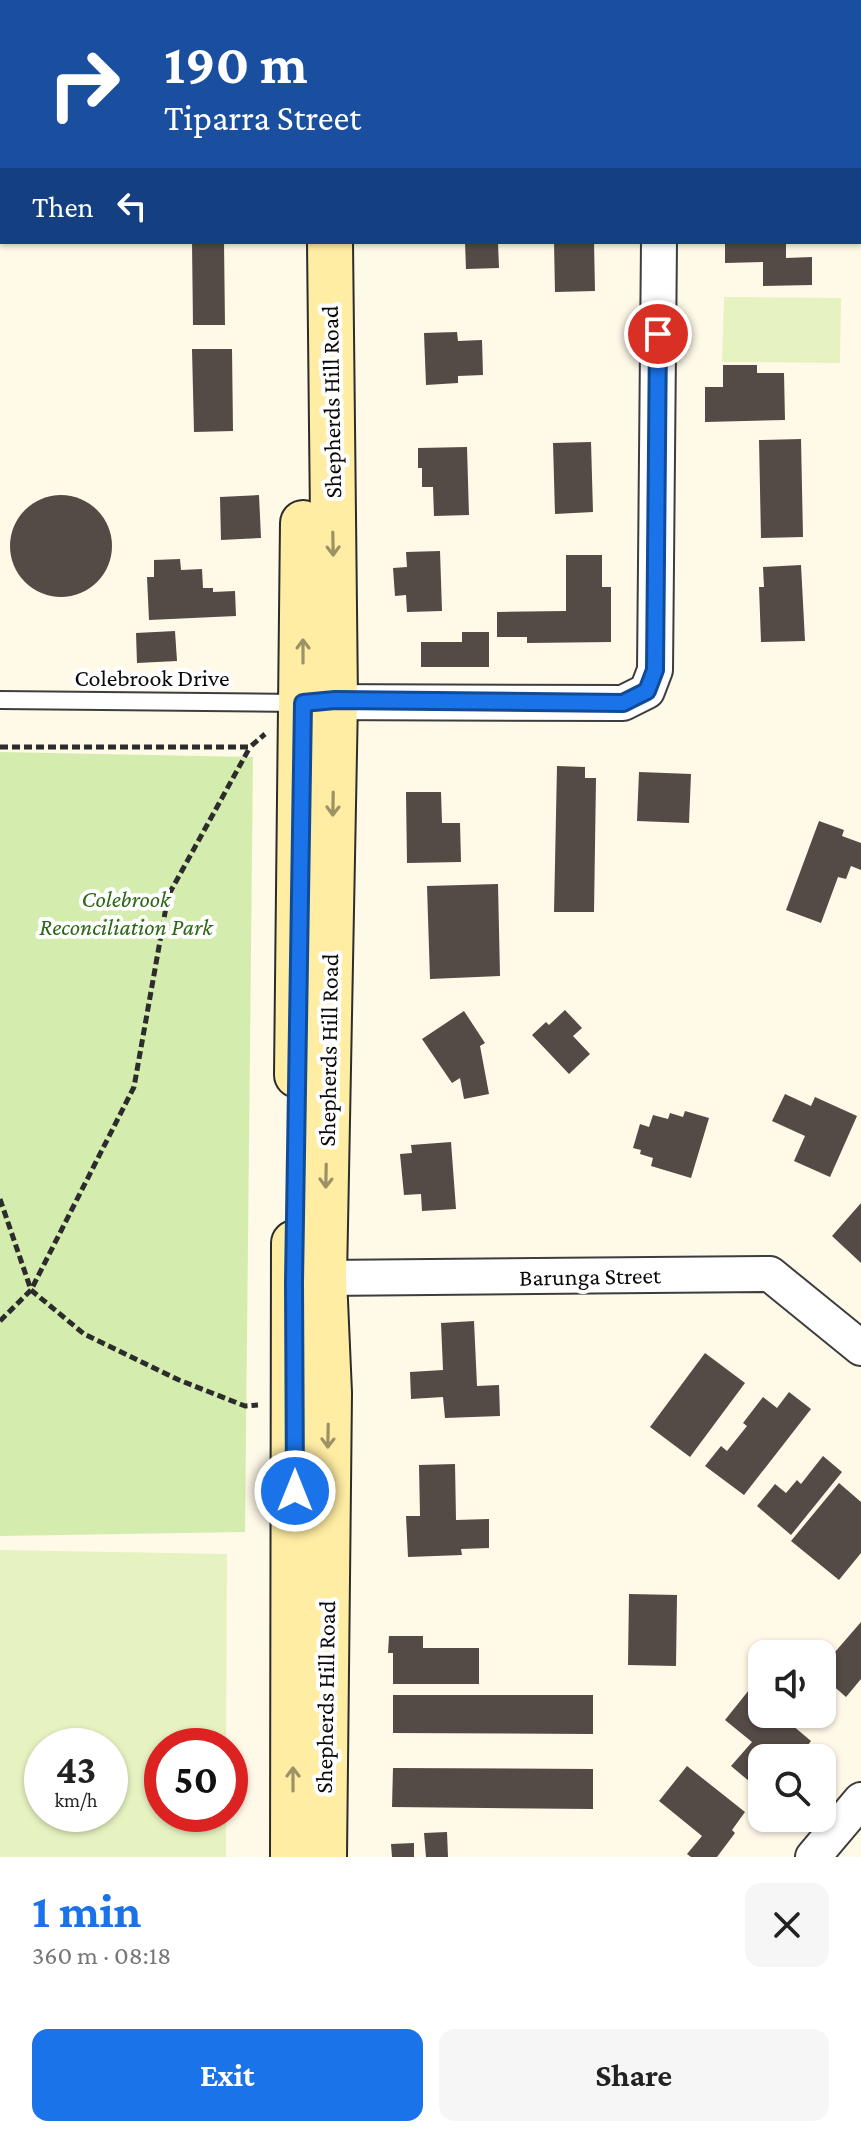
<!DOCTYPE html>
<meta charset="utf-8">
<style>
:root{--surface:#fff;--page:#f6f6f6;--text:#222;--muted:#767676;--accent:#1a73e8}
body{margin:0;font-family:"Crimson Pro",serif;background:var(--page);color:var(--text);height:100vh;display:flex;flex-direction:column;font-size:30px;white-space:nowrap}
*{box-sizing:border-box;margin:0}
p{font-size:26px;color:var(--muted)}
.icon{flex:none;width:44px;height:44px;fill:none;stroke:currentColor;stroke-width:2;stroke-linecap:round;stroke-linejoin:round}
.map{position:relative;height:1857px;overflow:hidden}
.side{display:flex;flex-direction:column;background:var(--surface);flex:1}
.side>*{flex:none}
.guide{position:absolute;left:0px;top:0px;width:862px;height:244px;box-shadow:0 2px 6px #0004;background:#1a4fa0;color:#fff;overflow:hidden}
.tools{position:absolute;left:748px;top:1640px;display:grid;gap:16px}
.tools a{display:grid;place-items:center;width:88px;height:88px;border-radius:16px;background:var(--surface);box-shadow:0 2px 6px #0004;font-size:40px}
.speed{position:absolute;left:24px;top:1728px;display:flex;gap:16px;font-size:40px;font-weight:700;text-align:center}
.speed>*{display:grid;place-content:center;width:104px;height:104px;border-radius:50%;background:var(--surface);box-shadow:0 2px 6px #0004;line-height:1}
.speed small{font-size:20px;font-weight:400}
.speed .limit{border:12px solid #d22;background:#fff;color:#111}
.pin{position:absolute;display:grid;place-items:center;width:68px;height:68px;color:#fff;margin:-34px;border:4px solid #fff;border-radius:50%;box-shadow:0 2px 8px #0007}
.me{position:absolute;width:88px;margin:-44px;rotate:0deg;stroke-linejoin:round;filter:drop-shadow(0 0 6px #0008)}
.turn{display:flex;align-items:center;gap:28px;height:168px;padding:0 32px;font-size:36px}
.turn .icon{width:104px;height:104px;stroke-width:2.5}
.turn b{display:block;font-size:56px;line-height:68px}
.then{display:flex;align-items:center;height:76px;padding:0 32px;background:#0003;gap:16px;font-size:30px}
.round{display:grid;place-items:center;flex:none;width:84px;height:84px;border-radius:16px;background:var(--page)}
.overview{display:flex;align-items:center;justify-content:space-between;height:136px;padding:0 32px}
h1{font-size:48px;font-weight:700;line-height:60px;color:var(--accent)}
.action{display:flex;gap:16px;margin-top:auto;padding:16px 32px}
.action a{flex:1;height:92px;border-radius:16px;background:var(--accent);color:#fff;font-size:32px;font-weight:700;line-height:92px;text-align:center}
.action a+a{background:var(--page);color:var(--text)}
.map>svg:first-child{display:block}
.green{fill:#d4edae}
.pitch{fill:#e6f3c1;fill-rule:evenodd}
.building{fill:#544a46}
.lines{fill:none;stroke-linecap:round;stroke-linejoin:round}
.lane-casing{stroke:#3d3d3d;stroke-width:20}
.street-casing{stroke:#3d3d3d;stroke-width:38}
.secondary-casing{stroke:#2c2c2c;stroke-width:48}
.path{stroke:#2c2c2c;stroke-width:5;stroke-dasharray:8 4;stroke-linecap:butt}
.lane{stroke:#fff;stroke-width:16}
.street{stroke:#fff;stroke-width:34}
.secondary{stroke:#ffeda3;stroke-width:44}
.oneway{stroke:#9d9266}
.route-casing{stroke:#114b97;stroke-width:20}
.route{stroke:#1a73e8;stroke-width:14}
.labels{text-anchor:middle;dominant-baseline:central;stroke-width:8;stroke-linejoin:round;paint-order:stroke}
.street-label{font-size:24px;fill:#0a0a0a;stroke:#fff}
.park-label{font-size:24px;font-style:italic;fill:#2d6715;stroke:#fff}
</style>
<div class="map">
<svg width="861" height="1857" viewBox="0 0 861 1857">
<rect width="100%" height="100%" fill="#fff9e8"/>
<path class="green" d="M0,752L253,757L245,1532L0,1536Z"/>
<g class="pitch">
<path d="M724,297L841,298L840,363L722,362Z"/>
<path d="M0,1550L227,1554L226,1746H162V1814H226V1857H0ZM42,1746H110V1814H42Z"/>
</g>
<g class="building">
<path d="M192,242H224L225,325H193Z"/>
<path d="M465,242H498L499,268L466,269Z"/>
<path d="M554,242H594L595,291L555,292Z"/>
<path d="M725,242H786V258L812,257V285L763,286V262L725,263Z"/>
<path d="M457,332L458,341L482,340L483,375L458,376V383L426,385L424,333Z"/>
<path d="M192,349H232L233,431L194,432Z"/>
<path d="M723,365H757V373H784L785,420L705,422V387H723Z"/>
<path d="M801,439L803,537L761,538L759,440Z"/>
<path d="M591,442L593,512L555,514L553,443Z"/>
<path d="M467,447L469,515L434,516L433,487H422V468H418V448Z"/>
<path d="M259,495L261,538L221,540L220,497Z"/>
<circle cx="61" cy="546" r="51"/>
<path d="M440,551L442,611L407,612L406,595L395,596L393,568L407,567L406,552Z"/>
<path d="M566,555H602V587H611V642L527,643V637H497V612L566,611Z"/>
<path d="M180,559L181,570L202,569L203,588H213V592L235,591L236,616L149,620L147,577H154V560Z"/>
<path d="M801,565L805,641L761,642L759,587H764L763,567Z"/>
<path d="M175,631L177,661L137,663L136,633Z"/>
<path d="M462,632H489V667H421V642H462Z"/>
<path d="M557,766L585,767V778H596L594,912H554Z"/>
<path d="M639,772L691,774L689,823L637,821Z"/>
<path d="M406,792H441L442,823H460L461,862L407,863Z"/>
<path d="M819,821L844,830L842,836L861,843V870L851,866L846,879L838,877L821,923L786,910Z"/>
<path d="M498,884L500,976L430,979L427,886Z"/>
<path d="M565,1010L582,1028L573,1036L590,1054L569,1074L532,1035L546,1022L549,1025Z"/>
<path d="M464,1011L485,1043L480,1046L489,1094L464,1099L460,1078L452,1083L422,1039Z"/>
<path d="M785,1094L811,1106L815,1097L857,1116L830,1177L794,1161L805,1136L772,1121Z"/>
<path d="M685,1111L709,1118L691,1178L651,1166L653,1158L640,1154L641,1150L633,1148L640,1124L649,1127L653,1115L668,1119L670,1113L683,1117Z"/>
<path d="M451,1142L456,1209L422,1211L421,1194L404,1195L400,1154L412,1153L411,1145Z"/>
<path d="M861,1203V1263L832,1236Z"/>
<path d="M474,1321L477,1386L499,1385L500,1416L445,1418L443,1397L411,1399L410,1372L443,1370L441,1323Z"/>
<path d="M705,1353L745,1383L690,1457L650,1427Z"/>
<path d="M789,1392L811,1409L744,1495L705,1466L721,1446L727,1451L747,1426L743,1423L763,1397L777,1408Z"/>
<path d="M823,1456L842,1472L791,1535L757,1506L775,1484L786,1493L797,1480L801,1484Z"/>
<path d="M455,1464L456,1520L489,1519V1548L461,1549L462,1555L408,1557L406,1516H420L419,1465Z"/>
<path d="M839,1483L861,1502V1553L839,1580L791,1541Z"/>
<path d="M629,1594L677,1595L676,1666L628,1665Z"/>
<path d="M861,1622V1679L846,1697L822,1676V1667Z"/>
<path d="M389,1636H423V1648H479V1684H393V1653H388Z"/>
<path d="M749,1690L762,1700V1714H779L811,1741L798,1758H762V1792L731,1766L752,1742L725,1720Z"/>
<path d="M393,1695H593V1734L393,1733Z"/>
<path d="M687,1766L745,1812L732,1830L735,1833L717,1857H691L687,1854L702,1836L659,1801Z"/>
<path d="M393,1768L593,1769V1809L392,1807Z"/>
<path d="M447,1832L448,1857H426L424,1833Z"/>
<path d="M414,1843V1857H392L391,1844Z"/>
</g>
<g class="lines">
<defs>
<path id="lane" d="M0,700L298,703"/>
<g id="street">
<path d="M860,139H861"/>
<path d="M312,702L623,703L647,691L655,670L659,242"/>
<path d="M300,1281L324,1278L770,1274L861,1348"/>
<path d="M813,1857L861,1800"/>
</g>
<g id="secondary">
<path d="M297,0V2"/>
<path d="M332,2V0"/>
<path d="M297,1075L303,523"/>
<path d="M293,1857L294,1243"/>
<path d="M324,1857L329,1393L324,1278L335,700L330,242"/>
</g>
</defs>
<use href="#lane" class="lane-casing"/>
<use href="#street" class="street-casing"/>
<use href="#secondary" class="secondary-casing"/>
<g class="path">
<path d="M0,747H250L265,734"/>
<path d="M0,1199L31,1290L84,1334L179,1380L245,1406L258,1405"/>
<path d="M0,1321L31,1290L134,1087L168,896L250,747"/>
</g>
<use href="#lane" class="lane"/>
<use href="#street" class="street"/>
<use href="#secondary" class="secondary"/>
</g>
<defs><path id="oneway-shaft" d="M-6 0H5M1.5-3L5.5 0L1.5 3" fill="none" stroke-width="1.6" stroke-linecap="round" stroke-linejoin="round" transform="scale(2)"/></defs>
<g class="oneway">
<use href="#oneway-shaft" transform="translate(333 544) rotate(89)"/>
<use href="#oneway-shaft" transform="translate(303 651) rotate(-90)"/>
<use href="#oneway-shaft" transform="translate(333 804) rotate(91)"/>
<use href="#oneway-shaft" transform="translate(326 1176) rotate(91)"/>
<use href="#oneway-shaft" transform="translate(328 1436) rotate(91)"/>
<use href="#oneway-shaft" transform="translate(293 1779) rotate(-90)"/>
</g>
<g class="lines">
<defs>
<path id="route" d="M295,1491L294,1282L303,703L335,700L623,703L647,691L655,670L658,334"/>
</defs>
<use href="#route" class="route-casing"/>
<use href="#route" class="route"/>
</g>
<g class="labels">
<g class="street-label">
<text transform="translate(331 402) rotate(-91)">Shepherds Hill Road</text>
<text x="152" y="677">Colebrook Drive</text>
<text transform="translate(328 1050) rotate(-89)">Shepherds Hill Road</text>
<text transform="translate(590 1276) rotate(-1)">Barunga Street</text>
<text transform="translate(325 1697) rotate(-89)">Shepherds Hill Road</text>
</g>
<g class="park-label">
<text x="126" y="898">Colebrook<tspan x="126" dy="28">Reconciliation Park</tspan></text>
</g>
</g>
</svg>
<div class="tools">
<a><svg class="icon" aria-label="sound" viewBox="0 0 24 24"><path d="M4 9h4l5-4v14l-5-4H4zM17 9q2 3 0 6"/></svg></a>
<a><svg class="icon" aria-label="search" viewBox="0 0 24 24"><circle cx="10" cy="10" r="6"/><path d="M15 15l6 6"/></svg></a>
</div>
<div class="speed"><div>43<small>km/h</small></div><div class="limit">50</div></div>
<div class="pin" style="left:658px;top:334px;background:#d93025"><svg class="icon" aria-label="arrive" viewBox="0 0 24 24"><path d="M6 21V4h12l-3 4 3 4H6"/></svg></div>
<svg class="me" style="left:295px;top:1491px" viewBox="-20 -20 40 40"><circle r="17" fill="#1a73e8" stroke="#fff" stroke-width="3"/><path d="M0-11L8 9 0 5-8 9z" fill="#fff"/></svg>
<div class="guide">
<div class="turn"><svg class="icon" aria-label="right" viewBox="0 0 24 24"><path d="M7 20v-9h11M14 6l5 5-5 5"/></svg><div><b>190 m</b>Tiparra Street</div></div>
<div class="then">Then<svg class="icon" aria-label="left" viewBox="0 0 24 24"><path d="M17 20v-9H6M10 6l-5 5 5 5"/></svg></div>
</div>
</div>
<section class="side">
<div class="overview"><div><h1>1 min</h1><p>360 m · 08:18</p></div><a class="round"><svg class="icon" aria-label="close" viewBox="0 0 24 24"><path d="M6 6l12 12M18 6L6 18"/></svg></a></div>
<div class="action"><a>Exit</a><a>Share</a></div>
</section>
